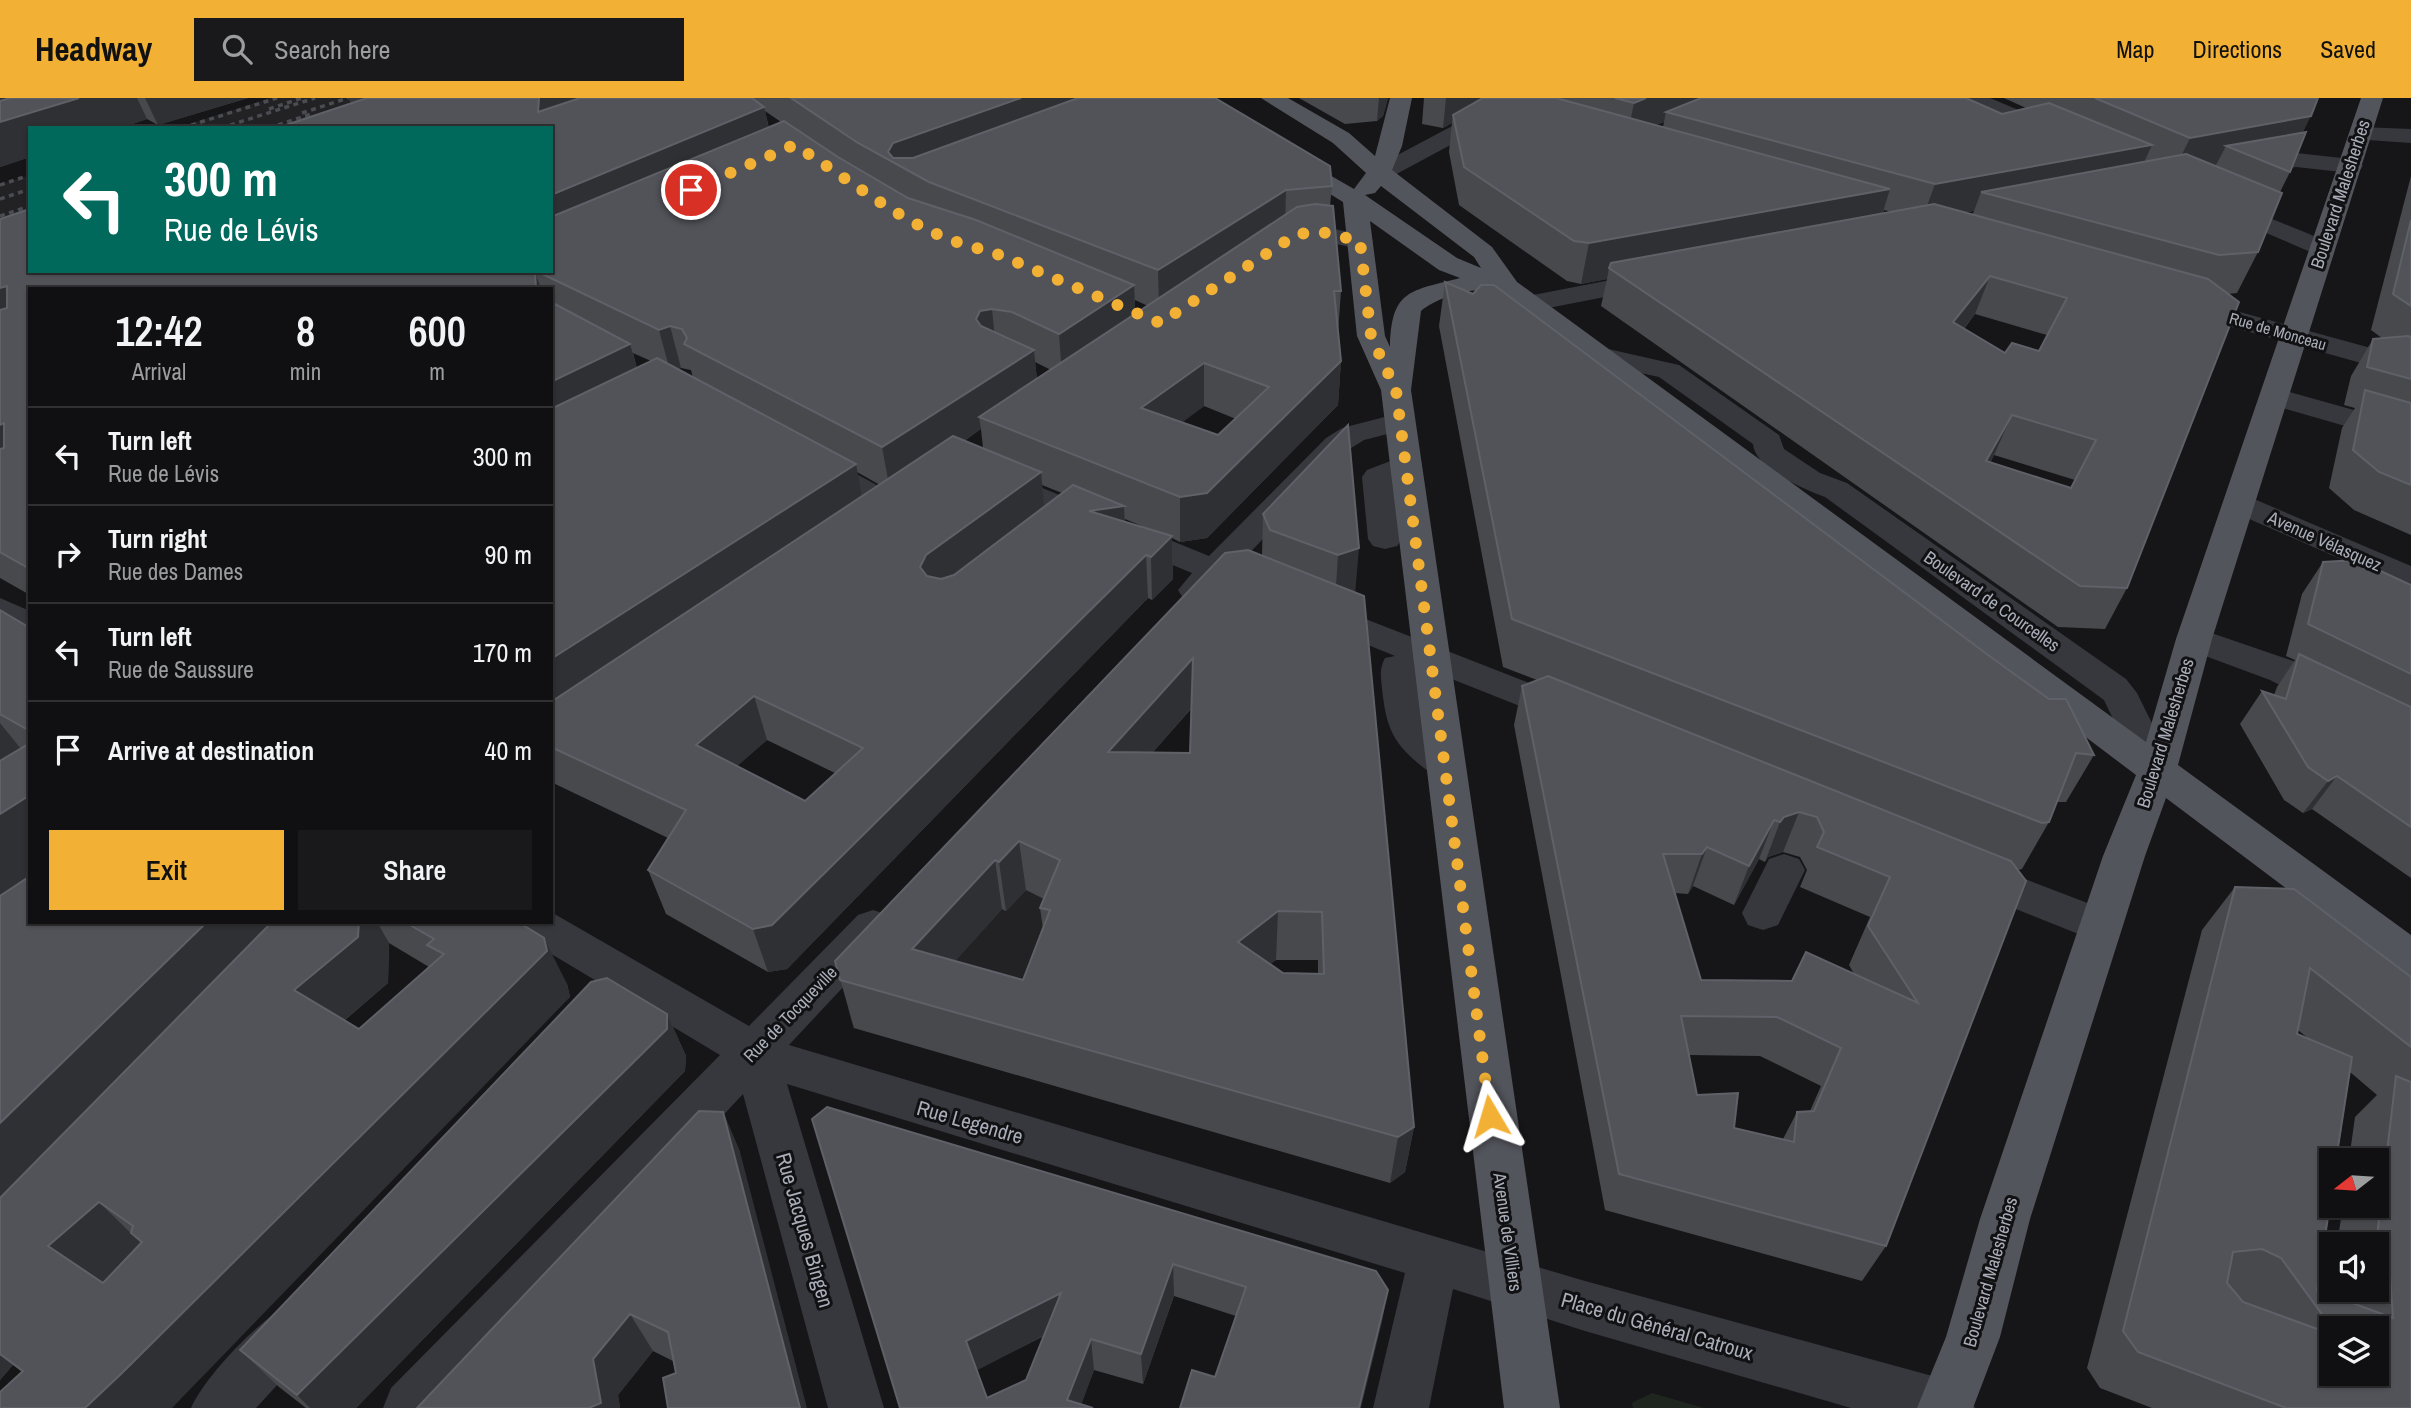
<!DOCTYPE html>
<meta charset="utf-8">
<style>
:root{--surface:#101012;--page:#19191b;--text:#f1f3f6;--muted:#9c9d9f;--line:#303032;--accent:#f2b134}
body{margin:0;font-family:"Archivo Narrow",sans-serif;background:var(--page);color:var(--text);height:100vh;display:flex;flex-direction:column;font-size:26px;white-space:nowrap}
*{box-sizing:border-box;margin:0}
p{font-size:23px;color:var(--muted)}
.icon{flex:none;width:38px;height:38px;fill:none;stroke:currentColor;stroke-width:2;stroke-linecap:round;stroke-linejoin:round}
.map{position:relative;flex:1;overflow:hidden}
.details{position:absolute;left:28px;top:189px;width:525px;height:637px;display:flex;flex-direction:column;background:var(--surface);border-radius:0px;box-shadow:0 2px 5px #0004,0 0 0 2px var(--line)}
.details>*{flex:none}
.banner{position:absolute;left:28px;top:28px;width:525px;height:147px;border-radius:0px;box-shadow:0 2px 5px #0004,0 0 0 2px var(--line);background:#00695c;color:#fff;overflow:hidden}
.needle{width:46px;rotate:253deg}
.controls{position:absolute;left:2319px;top:1050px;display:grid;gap:14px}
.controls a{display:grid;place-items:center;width:70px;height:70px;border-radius:0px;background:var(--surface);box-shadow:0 2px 5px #0004,0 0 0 2px var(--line);font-size:35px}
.pin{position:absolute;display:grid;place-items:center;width:60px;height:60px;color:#fff;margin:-30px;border:4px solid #fff;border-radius:50%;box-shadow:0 2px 7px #0007}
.me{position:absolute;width:77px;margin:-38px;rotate:353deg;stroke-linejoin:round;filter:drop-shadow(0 0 5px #0008)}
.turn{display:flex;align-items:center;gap:24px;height:147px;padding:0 21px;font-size:32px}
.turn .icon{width:91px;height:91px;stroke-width:2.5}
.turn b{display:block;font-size:49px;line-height:60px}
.eta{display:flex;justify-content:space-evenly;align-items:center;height:119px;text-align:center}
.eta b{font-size:42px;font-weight:600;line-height:49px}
.primary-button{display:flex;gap:14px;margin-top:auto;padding:14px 21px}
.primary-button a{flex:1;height:80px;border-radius:0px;background:var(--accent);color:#111;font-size:28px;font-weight:600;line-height:80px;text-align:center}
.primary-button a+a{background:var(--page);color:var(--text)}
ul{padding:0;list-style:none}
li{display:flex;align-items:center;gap:21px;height:98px;padding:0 21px;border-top:2px solid var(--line)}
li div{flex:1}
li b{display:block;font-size:26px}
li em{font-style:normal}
header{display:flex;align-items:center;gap:42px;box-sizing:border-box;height:98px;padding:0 35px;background:var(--accent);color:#111}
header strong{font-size:33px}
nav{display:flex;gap:38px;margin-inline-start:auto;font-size:24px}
.search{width:490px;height:63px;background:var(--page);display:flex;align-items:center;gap:18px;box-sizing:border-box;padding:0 24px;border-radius:0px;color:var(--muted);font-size:26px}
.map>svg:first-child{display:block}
.built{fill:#222225}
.green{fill:#1e261f}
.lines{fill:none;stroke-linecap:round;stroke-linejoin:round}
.minor{fill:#37383d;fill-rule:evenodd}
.major{fill:#53555c;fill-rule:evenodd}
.rail{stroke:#4a4c52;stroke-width:3.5;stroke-dasharray:5 4.5;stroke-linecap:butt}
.wall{fill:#47494d;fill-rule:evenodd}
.shaded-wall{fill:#2f3033}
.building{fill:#525359;stroke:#5f6168;stroke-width:2;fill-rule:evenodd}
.route{stroke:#f2b134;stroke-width:12;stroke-dasharray:0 21.6}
.labels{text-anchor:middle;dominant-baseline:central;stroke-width:6;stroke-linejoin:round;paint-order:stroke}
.far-street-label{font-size:16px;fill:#a8adb8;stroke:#111113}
.street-label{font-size:18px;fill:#a8adb8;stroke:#111113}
.near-street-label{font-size:21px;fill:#a8adb8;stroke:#111113}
</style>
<header>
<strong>Headway</strong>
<div class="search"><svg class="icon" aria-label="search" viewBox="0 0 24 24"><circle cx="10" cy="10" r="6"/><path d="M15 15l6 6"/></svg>Search here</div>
<nav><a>Map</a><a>Directions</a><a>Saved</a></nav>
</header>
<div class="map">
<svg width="2411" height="1310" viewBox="0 0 2411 1310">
<rect width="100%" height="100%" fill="#161618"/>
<g class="built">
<path d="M270,0H409L320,30H177Z"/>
<path d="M30,77V127L0,137V86Z"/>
<path d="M988,760L1063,795L1035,917L900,943L853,930L848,911Z"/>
</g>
<path class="green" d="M1652,1295L1704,1310H1633L1632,1305Z"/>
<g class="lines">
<g class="minor">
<path d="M348,0H376L428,25L431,30H402L351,5Z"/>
<path d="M1505,0H1532L1529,5L1389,80H1373L1369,75L1373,70Z"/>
<path d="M1960,0H1990L2061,30L2064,35L2053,42L2045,40L1963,5Z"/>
<path d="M2361,29L2411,31V45L2353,41L2350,36L2353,31Z"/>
<path d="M2296,55L2351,61L2359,63L2363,68L2359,73L2351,75L2296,69L2242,78L2234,76L2230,71L2234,66L2242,64Z"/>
<path d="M2221,100L2331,145L2335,150L2331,155H2313L2212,112L2209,107L2212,102Z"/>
<path d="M1314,127L1369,138L1373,143L1369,148C1351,153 1331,142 1312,143C1299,143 1291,150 1278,146L1274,141L1287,132Z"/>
<path d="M1657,173L1666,175L1670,181L1666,187L1528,214L1518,212L1514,206L1518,200L1528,198Z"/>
<path d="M2181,198L2411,261V279L2171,212L2167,206L2171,200Z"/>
<path d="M1595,248L1679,267L1779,337L1784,351L1820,375L1847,385L2126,581L2137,595L2176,674L2171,684L2157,688L2143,684L2104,602L1825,399C1804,391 1755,371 1753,346L1659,279L1609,268L1604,283L1594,286L1584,283C1577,274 1579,259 1585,250Z"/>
<path d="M2275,290L2411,328V347L2265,305L2260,299L2265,293Z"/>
<path d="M1400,315L1411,318L1415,324L1411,330L1364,342L1348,352L1236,469L1247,473L1252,481L1247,489L1235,492L1219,487C1207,500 1200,504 1183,500L1178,492L1192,475L986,390L981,383L986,376L997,374L1008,376L1209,458L1326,340L1342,330Z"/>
<path d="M813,356L824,358L902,401L907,408L902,415L891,418L880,415L802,372L797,365L802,358Z"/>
<path d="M1406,357L1417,359L1422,366L1417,373L1394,383L1402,441L1397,448L1385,451L1373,448L1368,441L1362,379L1367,372Z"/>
<path d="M2240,395L2411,468V492L2229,412L2224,405L2229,398Z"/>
<path d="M0,500L30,513V540L0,526Z"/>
<path d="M1317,502L1583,606L1589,615L1583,624L1570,628L1414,566C1423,586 1418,611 1428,631C1436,645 1455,651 1463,666L1458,676C1441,681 1432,677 1419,666C1391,643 1386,626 1382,591C1381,579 1379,571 1385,560L1395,558L1305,521L1300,513L1305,505Z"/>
<path d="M2194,529L2296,564L2411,622V651L2398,647L2270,582L2181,549L2176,541L2181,533Z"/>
<path d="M1784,756L1799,761L1805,772L1778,827L1763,832L1748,827L1742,815L1769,761Z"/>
<path d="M1973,761L2116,816L2122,828L2116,840L2101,845L1958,788L1952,777L1958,766Z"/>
<path d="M873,812L888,817L894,829L888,841L789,947L1585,1183L1947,1282L1967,1290L1975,1310H1851L1585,1233L1453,1191L1429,1310H1373L1405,1175L787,986L884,1310H828L743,996L449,1310H383L391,1290L720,957L518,836L512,824H551V814L749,928L858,817Z"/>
<path d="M294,1204L313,1212L321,1230L313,1248L256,1310H191C204,1279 263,1217 294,1204Z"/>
</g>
<path class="major" d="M1261,0H1288L1349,35L1375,58L1390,0H1412L1402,48L1392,72L1492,149L1517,184L2146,644L2176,541L2361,0H2383L2212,541L2178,667L2411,837V879L2396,873L2166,700L2145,758L2030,1121L2000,1239L1973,1310H1917L1946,1239L1980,1121L2103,758L2136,677L1499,196C1476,186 1440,198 1421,213L1411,292L1560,1310H1504L1381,292L1357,238L1343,104L1273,61L1277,56H1293L1354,91L1366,75L1333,45ZM1381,88L1474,159L1481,170L1457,160L1365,97L1375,95ZM1370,123L1439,172L1460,180C1411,193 1391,191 1390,249L1385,238Z"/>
<g class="rail">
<path d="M269,11L302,0"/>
<path d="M302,15L348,0"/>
<path d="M182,30L277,0"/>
<path d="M221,30L315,0"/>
<path d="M269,30L314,15"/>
<path d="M0,87L30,77"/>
<path d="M0,101L30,91"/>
<path d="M0,118L30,108"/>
</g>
</g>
<g class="wall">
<path d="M0,0H248L158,27L147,21L121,30H30V59L0,69Z"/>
<path d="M367,0H1215L1332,88L1330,108L1341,193L1338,235L1341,263L1338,307L1207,440L1180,444L1172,440L1173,481L1152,502L1148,500L787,871L768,874L666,816L648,772L668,740L551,684V191H30V497L0,480V121L30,173H551ZM765,13L781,24L769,30ZM1135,202L1148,208L1135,216ZM633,255L651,263L637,270ZM1035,264L1051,272L1037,281ZM681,270L691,272L693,280L677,271ZM1204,308L1236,321L1218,337L1182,324ZM981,331L983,350L964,343ZM857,374L880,387L862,399ZM1042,387L1062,395L1044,409ZM1125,421L1149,431L1125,424ZM767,642L835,675L805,703L737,668Z"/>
<path d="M1299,0H1388L1383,18L1377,23L1345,26Z"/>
<path d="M1424,0H1966L2002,16L2026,10L2004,0H2318L2303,34L2290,74L2280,94L2258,154L2237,195L2228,196L2127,490L2105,531L2058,529L1601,208L1607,181L1581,186L1567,183L1459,107L1449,54L1452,25L1443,30L1422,26ZM1664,24L1663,29L1656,27ZM1884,112L1892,114L1883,115ZM1974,113L1972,117L1964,114ZM1975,216L2047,237L2039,253L2005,255L1964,231ZM1994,357L2075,382L2071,390L1990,365Z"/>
<path d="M2411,78V437L2354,412L2329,390L2342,330L2355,310L2344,307L2351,278L2373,241L2382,240L2371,232Z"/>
<path d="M1445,184L2094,657L2066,704H2057L2049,724L2022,771L2018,772L1886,1148L1862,1183L1605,1112L1514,627L1522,588L1537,582L1503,569L1439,228ZM1783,754L1800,759L1807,772L1800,789L1870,819L1849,867L1854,876L1792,883L1701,882L1675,795L1688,796L1693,788L1734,807L1759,761L1765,764L1768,759ZM1689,957L1760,958L1821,988L1810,1013L1797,1014L1783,1041L1734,1030L1697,997Z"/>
<path d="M1348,327L1355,495L1414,1029L1405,1074L1390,1085L854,930L835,863L1262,458L1263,416ZM1191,611L1190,655L1153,654ZM1026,792L1044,801L1040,810L1043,831L1023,882L955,863L1002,811L1006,813ZM1276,862H1318V876L1283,875L1270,866Z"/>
<path d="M2323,464L2411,487V780L2312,711L2303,715L2284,702L2240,626L2262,593L2274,597L2277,589L2295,562L2286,558L2302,496Z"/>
<path d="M0,512L30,530V824H518L567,886L570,899L22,1274L13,1267L0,1282ZM389,845L429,869L359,931L345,922L388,885Z"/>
<path d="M2235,789L2411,879V1310H2152L2100,1290L2087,1270L2202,832ZM2298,932L2310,942L2297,936ZM2350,974L2377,997L2355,1019L2349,1062H2376V1108H2343L2337,1146H2376V1192H2331V1194L2344,1200V1202L2317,1192ZM2331,1230H2376L2331,1276Z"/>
<path d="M667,916L686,958L685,973L356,1310H306L279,1289L240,1252Z"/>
<path d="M723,1014L740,1054L676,1275L673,1263L653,1253L618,1297L620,1310H417Z"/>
<path d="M812,1021L1382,1224L1215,1279L1236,1218L1174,1198L1143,1286L1094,1272L1081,1306L900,1310ZM1044,1238L1026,1282L987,1300L976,1272Z"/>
</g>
<g class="shaded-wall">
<path d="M0,0H137L147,21L121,30H30V59L0,69Z"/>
<path d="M145,0H248L158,27Z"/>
<path d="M539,0H635L538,14Z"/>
<path d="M1021,0H1123L915,76L889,62L888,54L893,45Z"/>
<path d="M1379,0H1388L1383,18L1377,23Z"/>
<path d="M1446,0H1481L1479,11L1453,17L1452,25L1443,30Z"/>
<path d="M1646,0H1721L1666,14L1664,24L1627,39L1634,5Z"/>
<path d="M764,9L772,45L551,141V97Z"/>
<path d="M2311,18L2293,53L2226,48L2216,67L2173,75L2190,40Z"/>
<path d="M2152,47L2136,82L1981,94L1974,113L1922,122L1935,86Z"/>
<path d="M1890,91L1878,130L1609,170L1607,181L1581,186L1589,145Z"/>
<path d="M1286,92L1285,131L1159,212L1158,172Z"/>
<path d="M535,173L541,191H536Z"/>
<path d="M1990,178L1975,216L1938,263L1953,224Z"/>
<path d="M1134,187L1136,228L1062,277L1059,236Z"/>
<path d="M7,188L30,226L0,238V190Z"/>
<path d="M992,211L996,251L976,221L980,213Z"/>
<path d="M670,228L681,270L670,273L659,232Z"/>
<path d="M630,246L642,287L551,334V284Z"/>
<path d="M1034,252L1038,293L979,319L981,331L890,392L882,349Z"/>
<path d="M1341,263L1338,307L1207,440L1180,444V399Z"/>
<path d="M1204,265V308L1143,354L1141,310Z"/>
<path d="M2012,317L1994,357L1969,404L1986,363Z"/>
<path d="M4,325L30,365L0,378V327Z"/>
<path d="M856,366L864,409L551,618V561Z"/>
<path d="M1041,374L1045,417L928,512L920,469L926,457Z"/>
<path d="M1124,408L1126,451L1089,413Z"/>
<path d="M1172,438L1173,481L1152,502L1151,459Z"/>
<path d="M1359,450L1355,497L1335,504L1338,457Z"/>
<path d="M1146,457L1148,500L787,871L768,874L753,831Z"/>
<path d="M1193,560V608L1111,703L1108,654Z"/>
<path d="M754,598L767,642L711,691L696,647Z"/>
<path d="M0,625L30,662L0,682Z"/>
<path d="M2337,678L2312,711L2303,715L2328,683Z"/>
<path d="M30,697V779L0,799V716Z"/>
<path d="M1799,714L1783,754L1768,759L1765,764L1780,724L1784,719Z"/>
<path d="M1774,722L1759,761L1734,807L1749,768Z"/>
<path d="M1019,743L1026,792L1006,813L999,764Z"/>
<path d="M1707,749L1693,788L1688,796L1702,756Z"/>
<path d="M995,762L1002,811L923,899L912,851Z"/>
<path d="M1278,813L1276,862L1236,892L1238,844Z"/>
<path d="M207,824H287L0,1116V1025Z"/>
<path d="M359,824H377L389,845L388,885L327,937L294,892Z"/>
<path d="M544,840L567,886L570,899L172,1310H85Z"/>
<path d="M667,916L686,958L685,973L356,1310H310L297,1297Z"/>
<path d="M723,1014L740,1054L807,1310H800Z"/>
<path d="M1414,1029L1405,1074L1390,1085L1398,1039Z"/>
<path d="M99,1104L143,1147L96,1190L48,1148Z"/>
<path d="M1173,1166L1174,1198L1143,1286L1141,1256Z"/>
<path d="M1388,1192L1382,1224L1361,1310H1359Z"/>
<path d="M1061,1195L1066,1226L974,1274L966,1243Z"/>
<path d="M630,1216L653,1253L618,1297L620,1310H589L593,1261Z"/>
<path d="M1091,1241L1094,1272L1080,1310L1067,1302Z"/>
<path d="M0,1257L13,1267L0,1282Z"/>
</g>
<g class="building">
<path d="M10,0H79L0,24V3Z"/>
<path d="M367,0H539L538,14L580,0H752L764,9L551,97V30H277Z"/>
<path d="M791,0H1021L893,45L888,54L893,60H913L1078,0H1215L1330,68L1332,88L1286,92L1158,172L929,84L858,45Z"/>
<path d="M1483,0H1556L1890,91L1589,145L1574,143L1464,69L1453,17Z"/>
<path d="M1615,0H1646L1634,5Z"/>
<path d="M1701,0H1966L2002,16L2049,5L2152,47L1935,86L1666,14Z"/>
<path d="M2095,0H2318L2311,18L2190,40Z"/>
<path d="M784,23L838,59L908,100L976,122L1134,187L1059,236L1012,214L992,211L980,213L976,221L981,228L1034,252L882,349L684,246L687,240L682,231L670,228L659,232L536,173H551V119Z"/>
<path d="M2306,34L2290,74L2226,48Z"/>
<path d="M2186,56L2282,95L2258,154L2219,157L1981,94Z"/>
<path d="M1315,106L1333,108L1341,193H1334L1341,263L1207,395L1180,399L979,319L1297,109ZM1204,265L1269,289L1218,337L1141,310Z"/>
<path d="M1934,106L2208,181L2239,204L2127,490L2080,488L1609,170L1611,165ZM1990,178L2067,200L2039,253L2012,245L2005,255L1953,224ZM2012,317L2096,342L2071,390L1986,363Z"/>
<path d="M30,111V173H535L536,191H30V471L0,454V351L4,350V325L0,327V212L7,210V188L0,190V121Z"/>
<path d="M2411,122V208L2393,196Z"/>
<path d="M1445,184L1473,196L1481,187H1494L1988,557L2049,601H2066L2094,657L2076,655L2049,724L2042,725L1512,521Z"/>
<path d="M551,204L630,246L551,284Z"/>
<path d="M2408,238L2411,239V281L2367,269L2373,241Z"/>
<path d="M657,260L856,366L551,561V311Z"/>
<path d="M2365,292L2411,305V387L2379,374L2353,352Z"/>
<path d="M1348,327L1359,450L1338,457L1270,432L1263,416Z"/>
<path d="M953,338L1041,374L926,457L920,469L927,478L941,481L954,477L1073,387L1124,408L1089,413L1172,438L1151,459L1146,457L772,827L753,831L648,772L686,712L551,649V604ZM754,598L863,650L805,703L696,647Z"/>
<path d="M1248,452L1364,498L1414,1029L1398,1039L840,882L835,863L1225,455ZM1193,560L1190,655L1108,654ZM1019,743L1060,762L1040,810L1050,812L1023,882L912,851L995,762L999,764ZM1278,813L1322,814L1324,876L1283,875L1238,844Z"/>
<path d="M2357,462L2411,487V576L2308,526L2323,464Z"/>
<path d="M0,512L30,530V633L0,616Z"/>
<path d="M2299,556L2411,609V729L2337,678L2328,683L2308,669L2262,593L2286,601Z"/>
<path d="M1548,578L2011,763L2026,783L1886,1148L1619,1076L1522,588ZM1799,714L1817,719L1824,734L1817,749L1890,779L1868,828L1918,905L1806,854L1792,883L1701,882L1663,756H1702L1707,749L1749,768L1774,722L1780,724L1784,719ZM1681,918L1777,919L1841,950L1814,1013L1797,1014L1794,1044L1734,1030L1738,995L1697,997Z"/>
<path d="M30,645V697L0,716V663Z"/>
<path d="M30,778V824H207L0,1025V798Z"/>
<path d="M2235,789L2294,791L2411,879V949L2310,870L2297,936L2352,959L2336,1062H2331V1099L2317,1192L2393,1220L2389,1162L2376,1156V1147L2396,978L2411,984V1310H2286L2138,1254L2123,1233ZM2262,1151L2281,1160L2332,1230H2376V1276H2331V1236L2243,1204L2227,1185L2233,1154Z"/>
<path d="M272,824H359L358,839L294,892L359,931L444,856L427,847L434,841L405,824H518L544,840L547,853L122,1275L85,1310H0V1294L23,1273L0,1256V1100ZM99,1104L133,1128L131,1135L142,1144L103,1185L48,1148Z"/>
<path d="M607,880L667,916V931L297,1297L240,1252L591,884Z"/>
<path d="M827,1009L1376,1173L1388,1192L1359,1310H1180L1192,1272L1215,1279L1246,1189L1173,1166L1141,1256L1091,1241L1067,1302L1093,1310H900L812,1021ZM1061,1195L1026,1282L987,1300L966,1243Z"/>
<path d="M699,1013L723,1014L800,1310H668L663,1280L676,1275L668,1234L630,1216L593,1261L601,1305L589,1310H417Z"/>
</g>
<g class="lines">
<path class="route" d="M691,92L794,47C857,85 917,140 990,153L1160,225L1297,136L1322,134L1360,143L1371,238L1396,292L1490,1018"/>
</g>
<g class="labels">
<g class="far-street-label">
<text transform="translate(2278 233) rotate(16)">Rue de Monceau</text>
</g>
<g class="street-label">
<text transform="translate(2340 96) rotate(-72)">Boulevard Malesherbes</text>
<text transform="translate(2325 443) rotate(24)">Avenue Vélasquez</text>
<text transform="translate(1992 503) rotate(35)">Boulevard de Courcelles</text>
<text transform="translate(2165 635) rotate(-73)">Boulevard Malesherbes</text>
<text transform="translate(790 916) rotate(-46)">Rue de Tocqueville</text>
<text transform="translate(1508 1134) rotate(82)">Avenue de Villiers</text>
<text transform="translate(1990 1174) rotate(-74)">Boulevard Malesherbes</text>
</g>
<g class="near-street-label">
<text transform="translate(970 1024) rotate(16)">Rue Legendre</text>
<text transform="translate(805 1132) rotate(74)">Rue Jacques Bingen</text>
<text transform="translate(1657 1228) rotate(16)">Place du Général Catroux</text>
</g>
</g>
</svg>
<div class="controls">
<a><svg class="needle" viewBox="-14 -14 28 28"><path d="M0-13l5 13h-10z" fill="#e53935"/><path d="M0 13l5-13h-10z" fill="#9c9d9f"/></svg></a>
<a><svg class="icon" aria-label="sound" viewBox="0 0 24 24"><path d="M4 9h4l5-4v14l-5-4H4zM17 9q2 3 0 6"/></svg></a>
<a><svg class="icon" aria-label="layers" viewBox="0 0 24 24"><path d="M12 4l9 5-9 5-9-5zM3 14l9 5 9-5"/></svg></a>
</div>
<div class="pin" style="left:691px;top:92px;background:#d93025"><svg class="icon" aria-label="arrive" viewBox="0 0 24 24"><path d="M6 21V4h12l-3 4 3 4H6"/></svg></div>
<svg class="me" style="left:1490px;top:1018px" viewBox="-20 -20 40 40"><path d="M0-17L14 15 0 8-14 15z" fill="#f2b134" stroke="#fff" stroke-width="4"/></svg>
<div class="banner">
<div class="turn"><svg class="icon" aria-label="left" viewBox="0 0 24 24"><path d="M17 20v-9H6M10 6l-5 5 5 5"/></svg><div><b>300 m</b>Rue de Lévis</div></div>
</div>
<section class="details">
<div class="eta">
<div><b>12:42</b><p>Arrival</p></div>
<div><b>8</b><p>min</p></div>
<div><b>600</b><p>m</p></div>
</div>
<ul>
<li><svg class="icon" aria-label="left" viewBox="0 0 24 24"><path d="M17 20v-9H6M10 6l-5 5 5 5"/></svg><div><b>Turn left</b><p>Rue de Lévis</p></div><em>300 m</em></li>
<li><svg class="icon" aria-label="right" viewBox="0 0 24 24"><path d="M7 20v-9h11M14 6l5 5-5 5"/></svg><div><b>Turn right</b><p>Rue des Dames</p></div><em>90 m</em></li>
<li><svg class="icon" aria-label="left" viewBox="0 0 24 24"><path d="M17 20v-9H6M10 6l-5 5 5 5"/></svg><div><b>Turn left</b><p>Rue de Saussure</p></div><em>170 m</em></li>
<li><svg class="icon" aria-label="arrive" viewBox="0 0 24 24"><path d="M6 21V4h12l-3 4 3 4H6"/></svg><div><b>Arrive at destination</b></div><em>40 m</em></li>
</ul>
<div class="primary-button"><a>Exit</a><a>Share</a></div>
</section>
</div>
